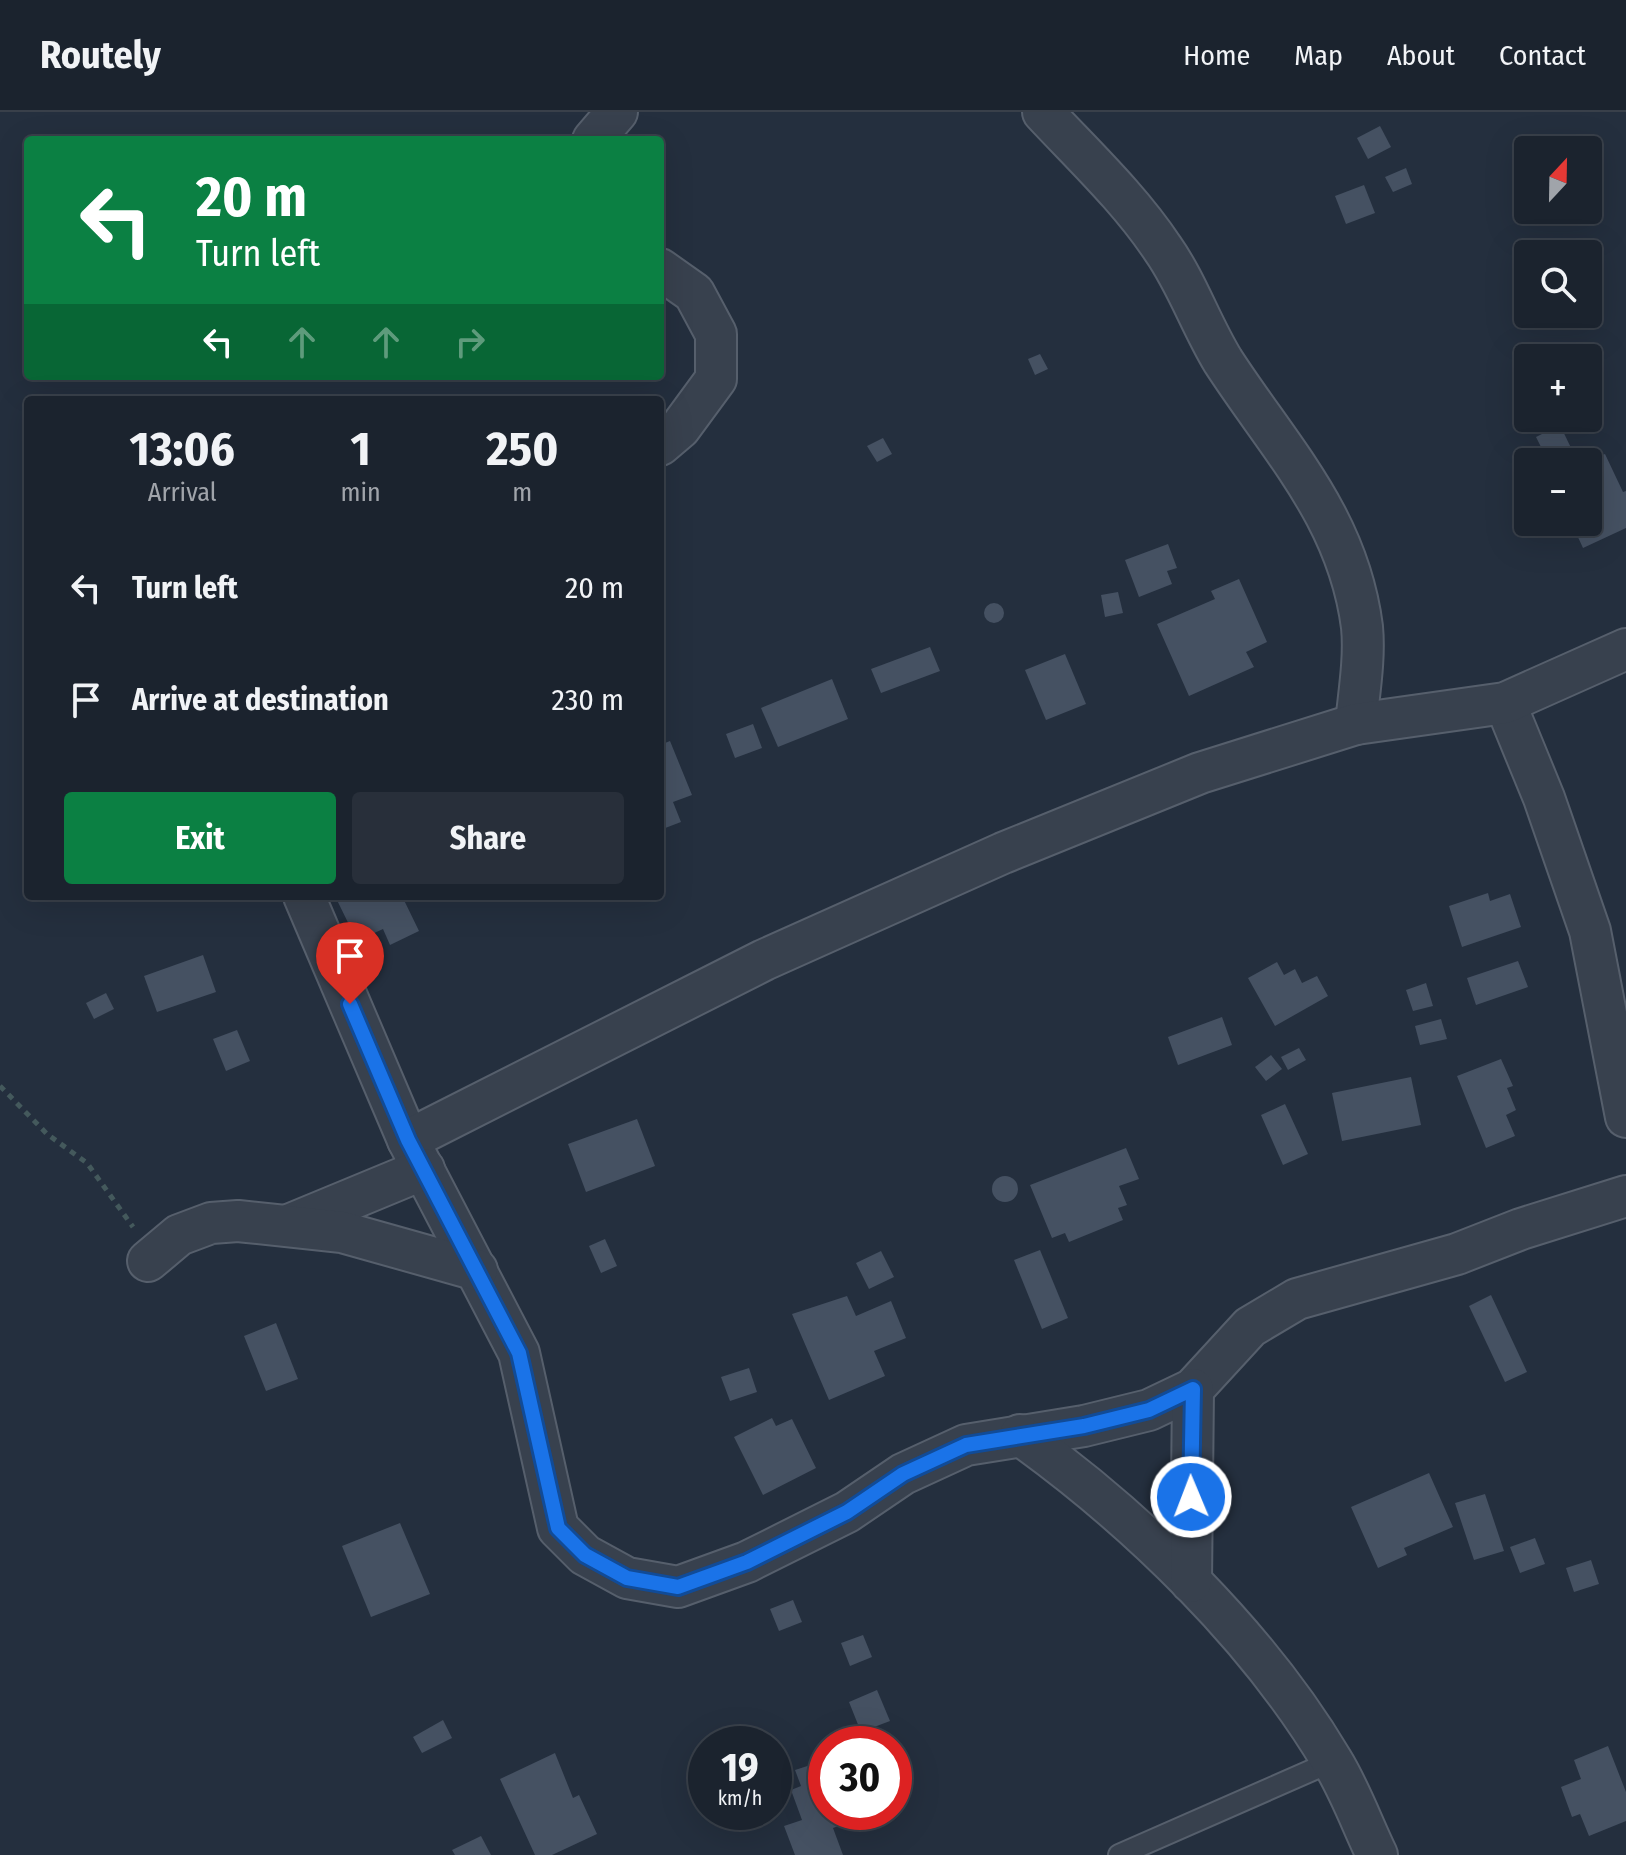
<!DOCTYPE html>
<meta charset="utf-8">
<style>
:root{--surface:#1b232e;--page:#282f3a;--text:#f1f3f6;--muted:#a0a4aa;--line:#39404a;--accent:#0b8043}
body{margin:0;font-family:"Fira Sans Condensed",sans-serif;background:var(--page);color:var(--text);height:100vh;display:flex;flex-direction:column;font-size:30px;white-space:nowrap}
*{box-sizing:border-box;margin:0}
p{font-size:26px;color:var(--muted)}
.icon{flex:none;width:44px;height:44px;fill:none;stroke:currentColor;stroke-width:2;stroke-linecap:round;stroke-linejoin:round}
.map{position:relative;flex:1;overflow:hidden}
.panel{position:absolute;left:24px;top:284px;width:640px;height:504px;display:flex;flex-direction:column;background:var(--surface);border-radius:8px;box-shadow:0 8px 32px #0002,0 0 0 2px var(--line)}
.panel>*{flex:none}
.top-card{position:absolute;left:24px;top:24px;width:640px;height:244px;border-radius:8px;box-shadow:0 8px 32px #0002,0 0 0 2px var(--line);background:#0b8043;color:#fff;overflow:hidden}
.needle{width:52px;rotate:22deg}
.buttons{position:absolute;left:1514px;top:24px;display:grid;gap:16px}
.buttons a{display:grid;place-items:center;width:88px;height:88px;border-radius:8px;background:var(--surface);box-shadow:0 8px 32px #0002,0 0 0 2px var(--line);font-size:40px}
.speed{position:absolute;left:688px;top:1614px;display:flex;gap:16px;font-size:40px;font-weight:700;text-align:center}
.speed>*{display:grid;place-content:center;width:104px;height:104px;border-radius:50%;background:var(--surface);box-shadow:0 8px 32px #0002,0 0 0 2px var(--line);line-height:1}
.speed small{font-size:20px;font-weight:400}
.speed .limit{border:12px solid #d22;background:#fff;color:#111}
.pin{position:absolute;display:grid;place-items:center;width:68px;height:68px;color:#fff;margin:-82px -34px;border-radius:50% 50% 50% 0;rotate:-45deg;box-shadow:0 0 8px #0007}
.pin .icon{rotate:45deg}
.me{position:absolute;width:88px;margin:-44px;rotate:359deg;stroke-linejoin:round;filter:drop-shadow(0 0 6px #0008)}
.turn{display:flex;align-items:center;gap:28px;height:168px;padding:0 40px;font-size:36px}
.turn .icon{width:104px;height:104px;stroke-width:2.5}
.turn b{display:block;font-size:56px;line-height:68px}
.lanes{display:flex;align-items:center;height:76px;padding:0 40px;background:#0003;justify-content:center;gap:40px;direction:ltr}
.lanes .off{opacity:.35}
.eta{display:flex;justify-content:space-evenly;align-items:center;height:136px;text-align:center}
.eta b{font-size:48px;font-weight:700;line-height:56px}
.primary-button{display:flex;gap:16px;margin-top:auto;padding:16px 40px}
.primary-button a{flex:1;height:92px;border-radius:8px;background:var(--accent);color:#fff;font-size:32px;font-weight:700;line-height:92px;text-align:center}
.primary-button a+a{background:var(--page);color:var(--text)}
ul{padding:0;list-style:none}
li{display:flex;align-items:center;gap:24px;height:112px;padding:0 40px}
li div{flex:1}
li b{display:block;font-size:30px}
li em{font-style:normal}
header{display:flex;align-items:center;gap:48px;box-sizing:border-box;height:112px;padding:0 40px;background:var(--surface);border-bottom:2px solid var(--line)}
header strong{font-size:38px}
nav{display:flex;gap:44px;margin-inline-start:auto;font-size:28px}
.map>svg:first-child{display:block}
.building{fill:#455162}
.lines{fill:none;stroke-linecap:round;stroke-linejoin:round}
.lane-casing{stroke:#565f6c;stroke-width:24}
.street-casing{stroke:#565f6c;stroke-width:44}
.path{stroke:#44595c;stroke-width:5;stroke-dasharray:6 6;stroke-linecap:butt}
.lane{stroke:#38414e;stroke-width:20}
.street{stroke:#38414e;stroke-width:40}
.route-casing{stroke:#114b97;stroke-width:20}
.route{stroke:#1a73e8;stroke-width:14}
</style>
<header>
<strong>Routely</strong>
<nav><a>Home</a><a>Map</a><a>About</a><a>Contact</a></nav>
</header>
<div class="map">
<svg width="1626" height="1743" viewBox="0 0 1626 1743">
<rect width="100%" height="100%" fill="#242f3e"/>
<g class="building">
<path d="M1380,14L1391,35L1368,47L1357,26Z"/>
<path d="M1406,56L1412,72L1393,80L1385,65Z"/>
<path d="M1364,73L1375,101L1346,112L1335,84Z"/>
<path d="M1040,242L1048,257L1035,263L1028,247Z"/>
<path d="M1560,313L1572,338L1548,349L1536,325Z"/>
<path d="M883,326L892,342L877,350L867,334Z"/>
<path d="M1605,342L1623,380L1626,379V416L1583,436L1571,410H1588V349Z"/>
<path d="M1168,432L1177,456L1167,459L1172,472L1139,485L1125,448Z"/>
<path d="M1239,467L1267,530L1246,540L1254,555L1189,584L1157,512L1215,487L1211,479Z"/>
<path d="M1118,480L1123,501L1105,505L1101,483Z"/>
<circle cx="994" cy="501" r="10"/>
<path d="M930,535L940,559L881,581L871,557Z"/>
<path d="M1065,542L1086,592L1046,608L1025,558Z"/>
<path d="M832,567L848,607L778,635L761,596Z"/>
<path d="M753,612L762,636L735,646L726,622Z"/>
<path d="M670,629L692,683L673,690L681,710L660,718V667L663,666L660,633Z"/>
<path d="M1488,781L1490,789L1510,782L1521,815L1462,835L1449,794Z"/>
<path d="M335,784H402L419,819L390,833L383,817L357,829Z"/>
<path d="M203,843L216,880L157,900L144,864Z"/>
<path d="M1518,849L1528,875L1476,893L1467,866Z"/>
<path d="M1277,850L1284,863L1295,857L1302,871L1317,864L1328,884L1275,914L1248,866Z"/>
<path d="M1426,871L1433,894L1413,899L1406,878Z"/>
<path d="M106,881L114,897L94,907L86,891Z"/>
<path d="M1222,905L1232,933L1178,953L1168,925Z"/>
<path d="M1441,907L1447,927L1420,933L1415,914Z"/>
<path d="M237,918L250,949L226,959L213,927Z"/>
<path d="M1299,936L1306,948L1288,958L1281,945Z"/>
<path d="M1271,943L1282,957L1266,969L1255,955Z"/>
<path d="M1501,947L1513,974L1507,976L1516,998L1506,1003L1515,1024L1486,1036L1457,964Z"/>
<path d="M1411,965L1421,1013L1342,1029L1332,981Z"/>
<path d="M1285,992L1308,1042L1283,1053L1261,1003Z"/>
<path d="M637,1007L655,1054L586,1080L568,1032Z"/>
<path d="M1126,1036L1139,1067L1119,1074L1127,1093L1118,1096L1123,1108L1069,1130L1065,1121L1052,1126L1030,1073Z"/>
<circle cx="1005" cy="1077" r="13"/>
<path d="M605,1127L617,1154L601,1161L589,1134Z"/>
<path d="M1040,1138L1068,1206L1042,1217L1014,1148Z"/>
<path d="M881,1139L894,1165L869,1177L856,1151Z"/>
<path d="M1491,1183L1527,1260L1505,1270L1469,1194Z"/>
<path d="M847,1184L856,1204L891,1189L906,1226L874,1239L885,1264L829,1288L792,1202Z"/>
<path d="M276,1211L298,1267L266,1279L244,1224Z"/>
<path d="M749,1256L757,1280L730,1289L721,1265Z"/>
<path d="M772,1306L776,1314L792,1307L816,1356L763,1383L734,1325Z"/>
<path d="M1429,1361L1453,1415L1404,1436L1407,1443L1378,1456L1351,1395Z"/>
<path d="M1485,1382L1504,1439L1474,1448L1455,1391Z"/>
<path d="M400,1411L430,1482L371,1505L342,1434Z"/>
<path d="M1535,1426L1545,1452L1520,1461L1510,1435Z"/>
<path d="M1591,1448L1599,1472L1574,1480L1566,1456Z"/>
<path d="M793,1488L802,1510L779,1519L770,1497Z"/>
<path d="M863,1523L872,1545L850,1554L841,1531Z"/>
<path d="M877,1578L890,1609L861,1620L849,1590Z"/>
<path d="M443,1608L452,1626L422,1641L413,1625Z"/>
<path d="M1608,1634L1626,1680V1709L1589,1724L1580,1702L1572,1705L1561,1675L1581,1667L1574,1648Z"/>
<path d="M555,1641L573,1686L579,1683L597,1722L552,1743H535L500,1667Z"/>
<path d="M826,1648V1700H877L833,1716L843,1743H795L784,1714L802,1708L791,1678L801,1674L795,1658Z"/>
<path d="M481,1724L491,1743H455L452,1738Z"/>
</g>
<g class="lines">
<defs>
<path id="lane" d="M1119,1743L1333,1649"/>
<g id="street">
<path d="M1043,0C1084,44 1129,86 1163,137C1187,171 1201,213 1223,249C1280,337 1348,405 1362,515C1365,546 1359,581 1356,612"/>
<path d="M593,28L617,0"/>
<path d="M660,157L694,181L716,222V267L680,316L660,333"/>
<path d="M1505,591L1544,686L1590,819L1626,1005"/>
<path d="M304,784L408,1028L519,1241L558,1416L585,1443L627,1466L678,1475L747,1450L847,1400L903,1362L966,1333L1084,1314L1149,1298L1193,1277L1250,1215L1297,1187L1457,1142L1521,1117L1626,1084"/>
<path d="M408,1028L764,848L1003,741L1200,661L1356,612L1505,591L1626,537"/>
<path d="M291,1112L424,1057"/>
<path d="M148,1149L179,1123L211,1111L238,1109L342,1120L477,1158"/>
<path d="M1020,1323C1137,1407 1258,1524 1332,1649C1350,1678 1362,1712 1377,1743"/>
<path d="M1191,1470L1193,1277"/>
</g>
</defs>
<use href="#lane" class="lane-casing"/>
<use href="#street" class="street-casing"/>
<path class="path" d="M0,974L47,1022L87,1051L133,1115"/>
<use href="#lane" class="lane"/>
<use href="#street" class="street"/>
</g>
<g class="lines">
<defs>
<path id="route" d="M350,892L408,1028L519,1241L558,1416L585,1443L627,1466L678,1475L747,1450L847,1400L903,1362L966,1333L1084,1314L1149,1298L1193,1277L1191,1385"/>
</defs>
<use href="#route" class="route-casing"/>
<use href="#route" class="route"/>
</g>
</svg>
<div class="buttons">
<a><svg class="needle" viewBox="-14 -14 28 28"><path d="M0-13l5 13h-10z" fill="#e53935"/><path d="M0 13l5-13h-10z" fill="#a0a4aa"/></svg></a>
<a><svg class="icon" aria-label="search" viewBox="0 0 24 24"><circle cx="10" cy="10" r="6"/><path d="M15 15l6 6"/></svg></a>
<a>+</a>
<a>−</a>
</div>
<div class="speed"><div>19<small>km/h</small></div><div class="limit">30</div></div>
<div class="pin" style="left:350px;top:892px;background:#d93025"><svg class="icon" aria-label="arrive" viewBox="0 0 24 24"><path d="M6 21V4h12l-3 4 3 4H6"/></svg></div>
<svg class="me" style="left:1191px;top:1385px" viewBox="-20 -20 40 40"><circle r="17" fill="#1a73e8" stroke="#fff" stroke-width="3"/><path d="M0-11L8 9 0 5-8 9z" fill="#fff"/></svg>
<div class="top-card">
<div class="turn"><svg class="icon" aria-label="left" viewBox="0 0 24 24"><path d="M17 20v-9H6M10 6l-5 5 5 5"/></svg><div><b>20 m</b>Turn left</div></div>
<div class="lanes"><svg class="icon" aria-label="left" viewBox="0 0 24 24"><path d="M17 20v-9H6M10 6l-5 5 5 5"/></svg><svg class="icon off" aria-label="ahead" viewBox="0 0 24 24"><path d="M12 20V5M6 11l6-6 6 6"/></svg><svg class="icon off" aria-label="ahead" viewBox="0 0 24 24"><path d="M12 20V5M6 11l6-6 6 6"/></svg><svg class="icon off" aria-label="right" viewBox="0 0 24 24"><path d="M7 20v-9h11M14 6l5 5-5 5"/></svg></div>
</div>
<section class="panel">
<div class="eta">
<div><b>13:06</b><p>Arrival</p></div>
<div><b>1</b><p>min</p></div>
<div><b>250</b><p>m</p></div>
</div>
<ul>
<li><svg class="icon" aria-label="left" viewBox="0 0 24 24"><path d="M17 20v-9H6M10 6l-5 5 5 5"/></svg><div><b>Turn left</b></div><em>20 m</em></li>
<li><svg class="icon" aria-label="arrive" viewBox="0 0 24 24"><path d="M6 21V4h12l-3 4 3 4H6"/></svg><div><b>Arrive at destination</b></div><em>230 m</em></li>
</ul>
<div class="primary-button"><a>Exit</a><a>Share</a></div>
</section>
</div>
